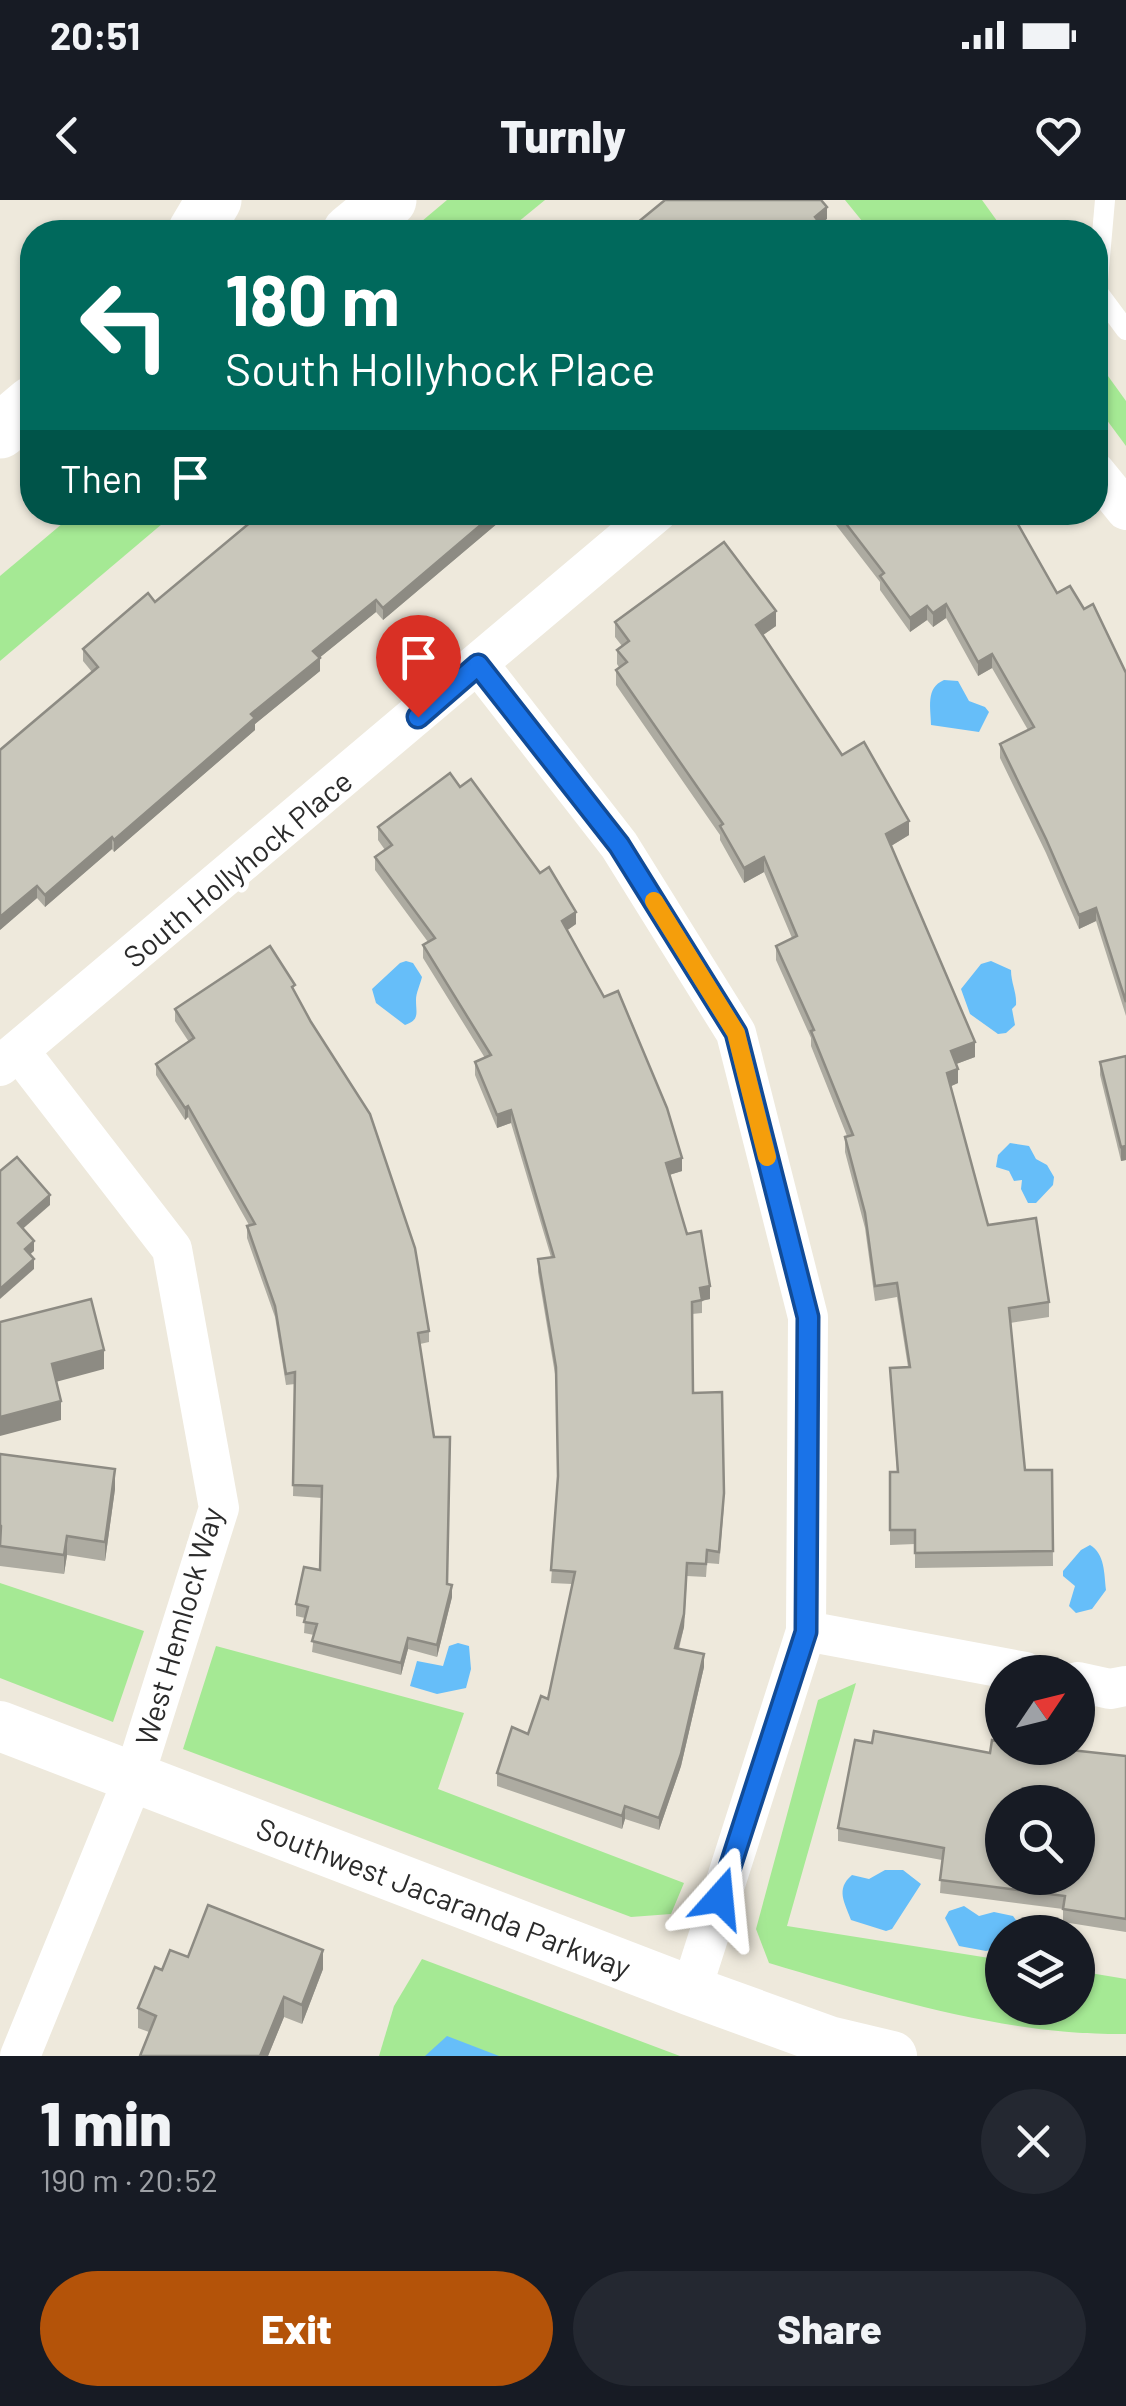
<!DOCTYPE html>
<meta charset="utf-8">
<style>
:root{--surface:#171b24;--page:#242831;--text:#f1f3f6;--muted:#9ea1a6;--accent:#b45309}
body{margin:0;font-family:Barlow,sans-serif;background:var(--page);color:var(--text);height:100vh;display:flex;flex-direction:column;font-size:38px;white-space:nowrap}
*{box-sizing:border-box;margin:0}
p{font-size:32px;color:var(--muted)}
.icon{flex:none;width:55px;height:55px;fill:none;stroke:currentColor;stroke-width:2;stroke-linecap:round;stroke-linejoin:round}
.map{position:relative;height:1856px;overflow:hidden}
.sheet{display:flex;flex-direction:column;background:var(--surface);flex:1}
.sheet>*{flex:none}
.hud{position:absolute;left:20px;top:20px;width:1088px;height:305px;border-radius:40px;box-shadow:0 2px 8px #0004;background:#00695c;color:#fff;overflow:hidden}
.needle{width:65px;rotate:55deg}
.buttons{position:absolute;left:985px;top:1455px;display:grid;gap:20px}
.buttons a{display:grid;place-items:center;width:110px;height:110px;border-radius:50%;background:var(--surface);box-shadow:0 2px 8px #0004;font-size:50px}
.pin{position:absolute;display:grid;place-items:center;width:85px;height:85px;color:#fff;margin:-102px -42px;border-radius:50% 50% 50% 0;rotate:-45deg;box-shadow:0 0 10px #0007}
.pin .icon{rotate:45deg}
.me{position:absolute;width:110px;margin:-55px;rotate:18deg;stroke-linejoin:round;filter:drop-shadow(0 0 8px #0008)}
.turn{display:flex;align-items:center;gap:35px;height:210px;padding:0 40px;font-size:45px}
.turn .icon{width:130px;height:130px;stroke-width:2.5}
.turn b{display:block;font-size:70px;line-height:85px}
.then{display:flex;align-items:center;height:95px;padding:0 40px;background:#0003;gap:20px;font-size:38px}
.round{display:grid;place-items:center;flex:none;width:105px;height:105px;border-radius:52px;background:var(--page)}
.head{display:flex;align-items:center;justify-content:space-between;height:170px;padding:0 40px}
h1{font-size:60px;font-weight:800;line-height:75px}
.primary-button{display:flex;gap:20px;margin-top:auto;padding:20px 40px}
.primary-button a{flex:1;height:115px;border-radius:60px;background:var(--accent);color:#fff;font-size:40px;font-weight:800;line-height:115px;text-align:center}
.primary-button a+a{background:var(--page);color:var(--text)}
.status{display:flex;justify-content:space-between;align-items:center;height:70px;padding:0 50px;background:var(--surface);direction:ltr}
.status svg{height:28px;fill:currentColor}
header{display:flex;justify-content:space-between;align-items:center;height:130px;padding:0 40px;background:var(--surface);font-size:45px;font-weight:800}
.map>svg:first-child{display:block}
.green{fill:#a5e994}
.water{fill:#66bef9}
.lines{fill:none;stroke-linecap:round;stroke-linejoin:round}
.service{stroke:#fff;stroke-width:20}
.minor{stroke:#fff;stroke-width:40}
.tertiary{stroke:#fff;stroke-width:50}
.secondary{stroke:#fff;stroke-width:55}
.wall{fill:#adaba1}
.shaded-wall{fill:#8d8b83}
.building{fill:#c9c7bb;stroke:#8d8b83;stroke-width:2.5;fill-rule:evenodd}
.route-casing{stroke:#114b97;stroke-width:25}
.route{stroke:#1a73e8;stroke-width:18}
.slow{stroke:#f59e0b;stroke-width:18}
.labels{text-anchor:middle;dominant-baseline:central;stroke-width:10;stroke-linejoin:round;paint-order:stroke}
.street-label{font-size:30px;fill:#2b2b2b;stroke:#fff}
</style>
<div class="status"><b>20:51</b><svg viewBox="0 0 49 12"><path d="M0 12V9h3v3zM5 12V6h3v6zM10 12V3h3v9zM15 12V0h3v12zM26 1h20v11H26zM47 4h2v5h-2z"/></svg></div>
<header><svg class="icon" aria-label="back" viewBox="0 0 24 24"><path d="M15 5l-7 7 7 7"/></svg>Turnly<svg class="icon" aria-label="heart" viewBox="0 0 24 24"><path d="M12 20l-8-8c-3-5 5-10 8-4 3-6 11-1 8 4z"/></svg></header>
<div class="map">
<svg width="1126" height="1856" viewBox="0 0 1126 1856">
<rect width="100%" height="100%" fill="#eee9dc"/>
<g class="green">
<path d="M447,0H545L506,32H409Z"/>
<path d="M845,0H982L1005,32H871Z"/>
<path d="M1095,158L1126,201V246L1095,204Z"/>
<path d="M75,313H175L0,461V376Z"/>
<path d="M0,1383L144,1431L113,1522L0,1478Z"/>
<path d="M216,1446L464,1513L438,1589L684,1683L671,1714L631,1717L183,1549Z"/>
<path d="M856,1483L787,1726L1002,1760V1808H1078V1771L1126,1779V1834C1002,1835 887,1798 769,1763L756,1729L818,1500Z"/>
<path d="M422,1759L680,1856H379L394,1806Z"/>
</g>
<g class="water">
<path d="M944,480L958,481L969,501L985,507L989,512L979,532L931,525C931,508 925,488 944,480Z"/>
<path d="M406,761L413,763L422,777C420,785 416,793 416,800C416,813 420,820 405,825L376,803L372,789L400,763Z"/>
<path d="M991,761L1011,770C1011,783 1017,793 1016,805L1012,809L1015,825L1006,833L998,834L970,814L961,789L981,764Z"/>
<path d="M1010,943L1029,946L1036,959L1047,965L1054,977L1053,985L1036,1003H1028L1021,989L1022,980L1014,981L1009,971L996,967L998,955Z"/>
<path d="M1090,1345C1105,1354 1104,1373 1106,1390L1092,1409L1076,1413L1069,1406L1075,1386L1063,1376V1371L1081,1350Z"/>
<path d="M458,1443L469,1446L471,1469L466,1488L437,1494L410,1486L417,1461L443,1466L449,1446Z"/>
<path d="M885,1670H903L921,1684L892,1729L886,1731L851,1720C845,1703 835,1689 852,1675L869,1679Z"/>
<path d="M964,1706L979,1716L994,1712L1013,1716L1018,1723L1012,1732H1002V1747L986,1751L959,1746L945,1718L949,1711Z"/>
<path d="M447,1836L499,1856H425Z"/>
</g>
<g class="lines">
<path class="service" d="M1105,0L1097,91L1126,130"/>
<g class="minor">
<path d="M1095,272L1126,310"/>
<path d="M479,465L619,645L736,833L808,1117L806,1431L691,1791"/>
<path d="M19,851L172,1049L219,1308L134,1577L20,1856"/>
<path d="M0,866L657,312"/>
<path d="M806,1431L1025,1472"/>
<path d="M1078,1482L1110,1489L1126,1486"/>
</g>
<path class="tertiary" d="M0,1526L691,1791L829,1841L892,1856"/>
<g class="secondary">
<path d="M195,32L214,0"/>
<path d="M350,32L389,0"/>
<path d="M0,231L32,204"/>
</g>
</g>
<g class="wall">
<path d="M247,312H511L383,420L376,412L319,458L320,471L255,524V530L114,652L112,649L45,707L37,698L0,730L92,472L83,461V449L155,402L252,321L247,315Z"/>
<path d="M826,312H1011L1057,393L1084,409L1126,473V816L1096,721L1079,729L1046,653L1000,558V544L1028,530L992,468L978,476L946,418L933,427L927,420L910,432L880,390V382Z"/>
<path d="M615,422L776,426L763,435L842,555L909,635L891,646L975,857L956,864L958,883L951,886L988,1025L1049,1102V1117L1010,1123L1025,1270H1052L1053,1366L915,1368V1344L890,1345V1272H897L890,1168L908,1167L897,1097L875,1101L865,1028L845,952V937L847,936L811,846V838L776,760V746L792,738L764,672L744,683L720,640V635L616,485V470L619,467L617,464V450L622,446L615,437Z"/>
<path d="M460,587L576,724L567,730L682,971L669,975L687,1034L710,1099L702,1101V1113L692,1114L693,1193L724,1305L719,1364L707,1363L706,1377L687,1376L684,1427L679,1449L704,1467L681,1566L659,1630L625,1619L622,1629L497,1586V1573L528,1534L548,1499L572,1384L551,1383L558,1279L556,1180L538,1072V1059L551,1057L511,923L497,928L475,875V862L485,858L423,758V745L428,742L375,670V657L385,650L378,640V627Z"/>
<path d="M295,793L429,1131V1142L420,1144L448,1384L452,1397L437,1457L408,1449L401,1475L312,1452L314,1435L304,1433L305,1418L296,1416V1404L320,1370L322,1298L293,1296L295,1184L286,1185L275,1117L247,1038V1026L249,1025L188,917L185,920L156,875V864L189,842L175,821V809Z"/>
<path d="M1126,856V960L1121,961L1100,875V862Z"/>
<path d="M0,1254L115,1289L105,1361L67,1355L64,1374L0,1366Z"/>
<path d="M872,1543L990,1553L1126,1556V1732L1063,1722V1709L940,1693L942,1660L838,1641V1628Z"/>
<path d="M323,1769L302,1824L284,1817L268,1856H140L149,1832L138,1828V1808L162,1770Z"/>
</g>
<g class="shaded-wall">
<path d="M827,7V19L815,29V17Z"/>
<path d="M496,312H511L383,420V408Z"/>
<path d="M376,400V412L313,463V451Z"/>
<path d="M946,404V418L933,427V413Z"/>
<path d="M927,406V420L910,432V418Z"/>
<path d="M776,411V426L756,440V425Z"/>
<path d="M992,454V468L978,476V462Z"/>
<path d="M320,458V471L255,524V530L114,652V640L251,514Z"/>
<path d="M909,621V635L886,649V634Z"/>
<path d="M112,637V649L45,707V695Z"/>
<path d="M764,657V672L744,683V668Z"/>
<path d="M37,686V698L0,730V717Z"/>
<path d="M1096,708V721L1079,729V715Z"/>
<path d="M576,712V724L562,734V721Z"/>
<path d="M975,842V857L951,866V851Z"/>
<path d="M958,869V883L947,888V873Z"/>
<path d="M188,906V917L185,920V908Z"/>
<path d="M511,910V923L497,928V915Z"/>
<path d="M1126,946V960L1121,961V947Z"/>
<path d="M682,958V971L666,976V963Z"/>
<path d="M50,995V1005L18,1033V1023Z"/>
<path d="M34,1041V1051L25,1059V1049Z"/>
<path d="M34,1059V1069L0,1099V1089Z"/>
<path d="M710,1086V1099L700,1101V1088Z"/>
<path d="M104,1150V1169L52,1183V1164Z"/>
<path d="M61,1201V1220L0,1236V1217Z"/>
<path d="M115,1269V1289L105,1361V1342Z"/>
<path d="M67,1336V1355L64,1374V1355Z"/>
<path d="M687,1363L684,1427L675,1461V1448Z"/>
<path d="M452,1385V1397L437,1457V1445Z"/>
<path d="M408,1438V1449L401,1475V1463Z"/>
<path d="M704,1454V1467L681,1566L659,1630V1618Z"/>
<path d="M625,1606V1619L622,1629V1616Z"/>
<path d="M323,1750V1769L302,1824V1805Z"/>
<path d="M284,1797V1817L268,1856H260Z"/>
</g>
<g class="building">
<path d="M665,0H821L827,7L815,17L825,30L822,32H626Z"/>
<path d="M255,312H496L383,408L376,400L313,451L320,458L251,514L255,518L114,640L112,637L45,695L37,686L0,717V550L98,467L83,449L148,393L155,402L258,316Z"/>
<path d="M837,312H1011L1057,393L1070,386L1084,409L1093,404L1126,473V802L1096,708L1079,715L1046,639L1000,544L1034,527L992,454L978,462L946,404L933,413L927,406L910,418L880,376L884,373Z"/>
<path d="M724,342L776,411L756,425L842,555L864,542L909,621L886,634L975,842L951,851L958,869L947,873L988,1025L1036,1018L1049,1102L1009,1108L1025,1270H1052L1053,1351L915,1353V1330H890V1272H898L890,1168L910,1167L897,1083L875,1086L865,1013L845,937L853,935L811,831L814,830L776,746L797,736L764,657L744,668L720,626L723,624L616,470L627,462L617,450L629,441L615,422Z"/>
<path d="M450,573L460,587L471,579L540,673L549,667L576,712L562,721L604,797L618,791L667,908L682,958L666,963L687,1034L701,1031L710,1086L700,1088L702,1100L692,1102L693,1193L722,1192L724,1293L719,1352L707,1350L706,1364L687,1363L684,1414L675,1448L704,1454L681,1554L659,1618L625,1606L622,1616L497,1573L512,1527L528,1534L541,1496L548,1499L575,1372L551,1370L558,1276L556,1167L538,1059L554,1057L511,910L497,915L475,862L491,855L423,745L435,738L375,657L392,645L378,627Z"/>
<path d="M270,746L295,785L292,787L311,822L370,914L415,1048L429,1131L418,1133L434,1237H450L447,1384L452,1385L437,1445L408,1438L401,1463L312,1441L317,1424L304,1422L308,1407L296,1404L304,1367L320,1370L322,1286L293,1285L295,1172L286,1174L275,1106L247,1026L255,1024L188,906L185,908L156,864L194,838L175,809Z"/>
<path d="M1126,856V946L1121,947L1100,862Z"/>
<path d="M17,957L50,995L18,1023L34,1041L25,1049L34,1059L0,1089V971Z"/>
<path d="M91,1099L104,1150L52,1164L61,1201L0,1217V1122Z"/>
<path d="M0,1254L115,1269L105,1342L67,1336L64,1355L0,1346L1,1326L0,1325Z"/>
<path d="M874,1531L990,1553L992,1540L1002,1542V1548H1052L1126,1556V1719L1063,1709L1065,1696L940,1680L944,1648L838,1628L855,1540L872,1543ZM1002,1602H1078V1678H1002Z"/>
<path d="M208,1705L323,1750L302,1805L284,1797L260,1856H140L156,1816L138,1808L155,1767L162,1770L170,1750L188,1757Z"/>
</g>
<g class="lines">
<defs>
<path id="route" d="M418,517L478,465L619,645L736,833L808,1117L806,1432L720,1698"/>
</defs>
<use href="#route" class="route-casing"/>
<use href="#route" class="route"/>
<path class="slow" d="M654,701L736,833L767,957"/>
</g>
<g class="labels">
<g class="street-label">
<text transform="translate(237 668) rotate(-40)">South Hollyhock Place</text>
<text transform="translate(178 1426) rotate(-74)">West Hemlock Way</text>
<text transform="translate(444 1697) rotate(21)">Southwest Jacaranda Parkway</text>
</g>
</g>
</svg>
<div class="buttons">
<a><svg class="needle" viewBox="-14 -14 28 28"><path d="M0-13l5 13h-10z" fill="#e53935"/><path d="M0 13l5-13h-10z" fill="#9ea1a6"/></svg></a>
<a><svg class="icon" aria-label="search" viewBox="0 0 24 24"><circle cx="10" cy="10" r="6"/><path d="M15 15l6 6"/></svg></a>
<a><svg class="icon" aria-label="layers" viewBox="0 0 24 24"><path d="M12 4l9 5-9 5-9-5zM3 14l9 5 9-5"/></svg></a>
</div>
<div class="pin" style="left:418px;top:517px;background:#d93025"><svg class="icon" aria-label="arrive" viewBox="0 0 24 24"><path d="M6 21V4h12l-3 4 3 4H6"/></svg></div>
<svg class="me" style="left:720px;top:1698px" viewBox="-20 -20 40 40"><path d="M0-17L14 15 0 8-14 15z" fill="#1a73e8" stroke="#fff" stroke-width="4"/></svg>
<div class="hud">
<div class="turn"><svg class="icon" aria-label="left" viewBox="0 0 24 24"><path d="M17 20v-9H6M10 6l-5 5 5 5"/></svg><div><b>180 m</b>South Hollyhock Place</div></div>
<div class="then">Then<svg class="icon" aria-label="arrive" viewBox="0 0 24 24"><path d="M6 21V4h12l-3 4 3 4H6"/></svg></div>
</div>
</div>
<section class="sheet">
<div class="head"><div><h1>1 min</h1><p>190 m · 20:52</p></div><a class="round"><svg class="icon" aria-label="close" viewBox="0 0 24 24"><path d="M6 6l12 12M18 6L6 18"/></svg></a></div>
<div class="primary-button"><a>Exit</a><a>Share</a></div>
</section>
